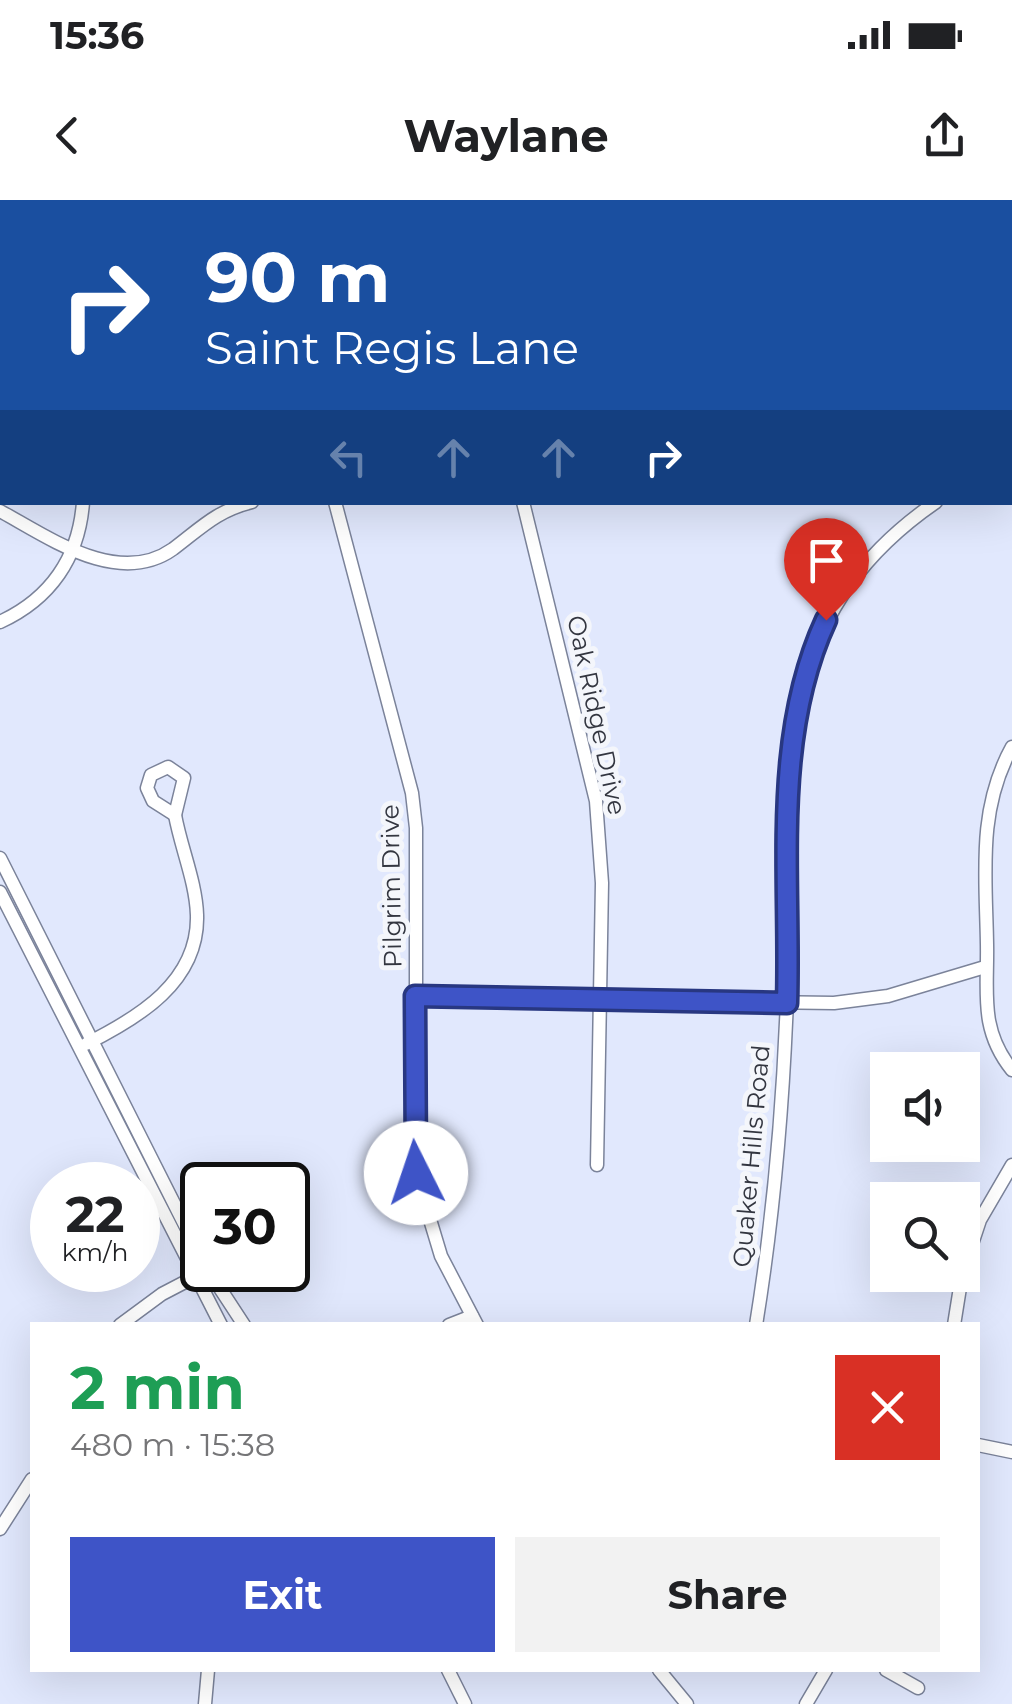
<!DOCTYPE html>
<meta charset="utf-8">
<style>
:root{--surface:#fff;--page:#f2f2f2;--text:#202124;--muted:#757577;--accent:#3e54c7}
body{margin:0;font-family:Montserrat,sans-serif;background:var(--page);color:var(--text);height:100vh;display:flex;flex-direction:column;font-size:38px;white-space:nowrap}
*{box-sizing:border-box;margin:0}
p{font-size:32px;color:var(--muted)}
.icon{flex:none;width:55px;height:55px;fill:none;stroke:currentColor;stroke-width:2;stroke-linecap:round;stroke-linejoin:round}
.map{position:relative;flex:1;overflow:hidden}
.drawer{position:absolute;left:30px;top:1122px;width:950px;height:350px;display:flex;flex-direction:column;background:var(--surface);border-radius:0px;box-shadow:0 10px 40px #0002}
.drawer>*{flex:none}
.hud{position:absolute;left:0px;top:0px;width:1012px;height:305px;box-shadow:0 10px 40px #0002;background:#1a4fa0;color:#fff;overflow:hidden}
.fabs{position:absolute;left:870px;top:852px;display:grid;gap:20px}
.fabs a{display:grid;place-items:center;width:110px;height:110px;border-radius:0px;background:var(--surface);box-shadow:0 10px 40px #0002;font-size:50px}
.speed{position:absolute;left:30px;top:962px;display:flex;gap:20px;font-size:50px;font-weight:700;text-align:center}
.speed>*{display:grid;place-content:center;width:130px;height:130px;border-radius:50%;background:var(--surface);box-shadow:0 10px 40px #0002;line-height:1}
.speed small{font-size:25px;font-weight:400}
.speed .limit{border:5px solid #111;border-radius:15px;background:#fff;color:#111}
.pin{position:absolute;display:grid;place-items:center;width:85px;height:85px;color:#fff;margin:-102px -42px;border-radius:50% 50% 50% 0;rotate:-45deg;box-shadow:0 0 10px #0007}
.pin .icon{rotate:45deg}
.me{position:absolute;width:110px;margin:-55px;rotate:356deg;stroke-linejoin:round;filter:drop-shadow(0 0 8px #0008)}
.turn{display:flex;align-items:center;gap:35px;height:210px;padding:0 40px;font-size:45px}
.turn .icon{width:130px;height:130px;stroke-width:2.5}
.turn b{display:block;font-size:70px;line-height:85px}
.lanes{display:flex;align-items:center;height:95px;padding:0 40px;background:#0003;justify-content:center;gap:50px;direction:ltr}
.lanes .off{opacity:.35}
.round{display:grid;place-items:center;flex:none;width:105px;height:105px;border-radius:0px;background:var(--page)}
.overview{display:flex;align-items:center;justify-content:space-between;height:170px;padding:0 40px}
h1{font-size:60px;font-weight:700;line-height:75px;color:#1e9e55}
.cta{display:flex;gap:20px;margin-top:auto;padding:20px 40px}
.cta a{flex:1;height:115px;border-radius:0px;background:var(--accent);color:#fff;font-size:40px;font-weight:700;line-height:115px;text-align:center}
.cta a+a{background:var(--page);color:var(--text)}
.status{display:flex;justify-content:space-between;align-items:center;height:70px;padding:0 50px;background:var(--surface);direction:ltr}
.status svg{height:28px;fill:currentColor}
header{display:flex;justify-content:space-between;align-items:center;height:130px;padding:0 40px;background:var(--surface);font-size:45px;font-weight:700}
.map>svg:first-child{display:block}
.lines{fill:none;stroke-linecap:round;stroke-linejoin:round}
.street-casing{stroke:#7b839a;stroke-width:15}
.secondary-casing{stroke:#7b839a;stroke-width:20}
.path{stroke:#9095a5;stroke-width:2.5;stroke-dasharray:5 5;stroke-linecap:butt}
.street{stroke:#fff;stroke-width:12}
.secondary{stroke:#fff;stroke-width:18}
.route-casing{stroke:#283781;stroke-width:25}
.route{stroke:#3e54c7;stroke-width:18}
.labels{text-anchor:middle;dominant-baseline:central;stroke-width:10;stroke-linejoin:round;paint-order:stroke}
.street-label{font-size:25px;fill:#333640;stroke:#f4f6fb}
</style>
<div class="status"><b>15:36</b><svg viewBox="0 0 49 12"><path d="M0 12V9h3v3zM5 12V6h3v6zM10 12V3h3v9zM15 12V0h3v12zM26 1h20v11H26zM47 4h2v5h-2z"/></svg></div>
<header><svg class="icon" aria-label="back" viewBox="0 0 24 24"><path d="M15 5l-7 7 7 7"/></svg>Waylane<svg class="icon" aria-label="share" viewBox="0 0 24 24"><path d="M12 15V3M7 8l5-5 5 5M5 13v7h14v-7"/></svg></header>
<div class="map">
<svg width="1012" height="1504" viewBox="0 0 1012 1504">
<rect width="100%" height="100%" fill="#e1e8fd"/>
<g class="lines">
<defs>
<g id="street">
<path d="M47,0L48,2"/>
<path d="M282,0L283,2"/>
<path d="M378,0L379,2"/>
<path d="M130,2L138,0"/>
<path d="M0,3L2,4"/>
<path d="M1010,87H1012"/>
<path d="M1010,272L1012,271"/>
<path d="M335,302L412,593L416,628V973L441,1056L477,1125"/>
<path d="M523,302L596,601L602,683L597,965"/>
<path d="M0,311C48,337 118,388 173,349C201,328 216,311 252,302"/>
<path d="M0,422C50,399 79,358 83,302"/>
<path d="M1012,547C977,610 986,676 987,744C988,792 979,829 1012,870"/>
<path d="M168,567L184,578L175,615L153,601L147,588L151,575Z"/>
<path d="M0,658L202,1059"/>
<path d="M0,692L221,1125"/>
<path d="M415,797L834,803L888,796L985,767"/>
<path d="M86,844C138,818 199,782 197,715C196,682 181,648 175,615"/>
<path d="M208,1070L244,1125"/>
<path d="M962,1074L980,1020L1012,965"/>
<path d="M120,1125L162,1094L208,1070"/>
<path d="M449,1125L472,1116"/>
<path d="M756,1125C773,1020 783,905 787,799C795,605 750,430 936,302"/>
<path d="M954,1125L962,1075"/>
<path d="M978,1245L1012,1252"/>
<path d="M0,1329L32,1279"/>
<path d="M448,1470L465,1504"/>
<path d="M659,1470L687,1504"/>
<path d="M886,1470L918,1488"/>
<path d="M205,1504L208,1470"/>
<path d="M806,1504L826,1470"/>
</g>
<g id="secondary">
<path d="M505,2L514,0"/>
<path d="M0,104L2,105"/>
</g>
</defs>
<use href="#street" class="street-casing"/>
<use href="#secondary" class="secondary-casing"/>
<path class="path" d="M419,2L441,0"/>
<use href="#street" class="street"/>
<use href="#secondary" class="secondary"/>
</g>
<g class="lines">
<defs>
<path id="route" d="M416,973L415,796L787,803C791,676 771,539 826,420"/>
</defs>
<use href="#route" class="route-casing"/>
<use href="#route" class="route"/>
</g>
<g class="labels">
<g class="street-label">
<text transform="translate(597 515) rotate(78)">Oak Ridge Drive</text>
<text transform="translate(391 686) rotate(-91)">Pilgrim Drive</text>
<text transform="translate(751 956) rotate(-85)">Quaker Hills Road</text>
</g>
</g>
</svg>
<div class="fabs">
<a><svg class="icon" aria-label="sound" viewBox="0 0 24 24"><path d="M4 9h4l5-4v14l-5-4H4zM17 9q2 3 0 6"/></svg></a>
<a><svg class="icon" aria-label="search" viewBox="0 0 24 24"><circle cx="10" cy="10" r="6"/><path d="M15 15l6 6"/></svg></a>
</div>
<div class="speed"><div>22<small>km/h</small></div><div class="limit">30</div></div>
<div class="pin" style="left:826px;top:420px;background:#d93025"><svg class="icon" aria-label="arrive" viewBox="0 0 24 24"><path d="M6 21V4h12l-3 4 3 4H6"/></svg></div>
<svg class="me" style="left:416px;top:973px" viewBox="-20 -20 40 40"><circle r="19" fill="#fff"/><path d="M0-13L10 11 0 6-10 11z" fill="#3e54c7"/></svg>
<div class="hud">
<div class="turn"><svg class="icon" aria-label="right" viewBox="0 0 24 24"><path d="M7 20v-9h11M14 6l5 5-5 5"/></svg><div><b>90 m</b>Saint Regis Lane</div></div>
<div class="lanes"><svg class="icon off" aria-label="left" viewBox="0 0 24 24"><path d="M17 20v-9H6M10 6l-5 5 5 5"/></svg><svg class="icon off" aria-label="ahead" viewBox="0 0 24 24"><path d="M12 20V5M6 11l6-6 6 6"/></svg><svg class="icon off" aria-label="ahead" viewBox="0 0 24 24"><path d="M12 20V5M6 11l6-6 6 6"/></svg><svg class="icon" aria-label="right" viewBox="0 0 24 24"><path d="M7 20v-9h11M14 6l5 5-5 5"/></svg></div>
</div>
<section class="drawer">
<div class="overview"><div><h1>2 min</h1><p>480 m · 15:38</p></div><a class="round" style="background:#d93025;color:#fff"><svg class="icon" aria-label="close" viewBox="0 0 24 24"><path d="M6 6l12 12M18 6L6 18"/></svg></a></div>
<div class="cta"><a>Exit</a><a>Share</a></div>
</section>
</div>
